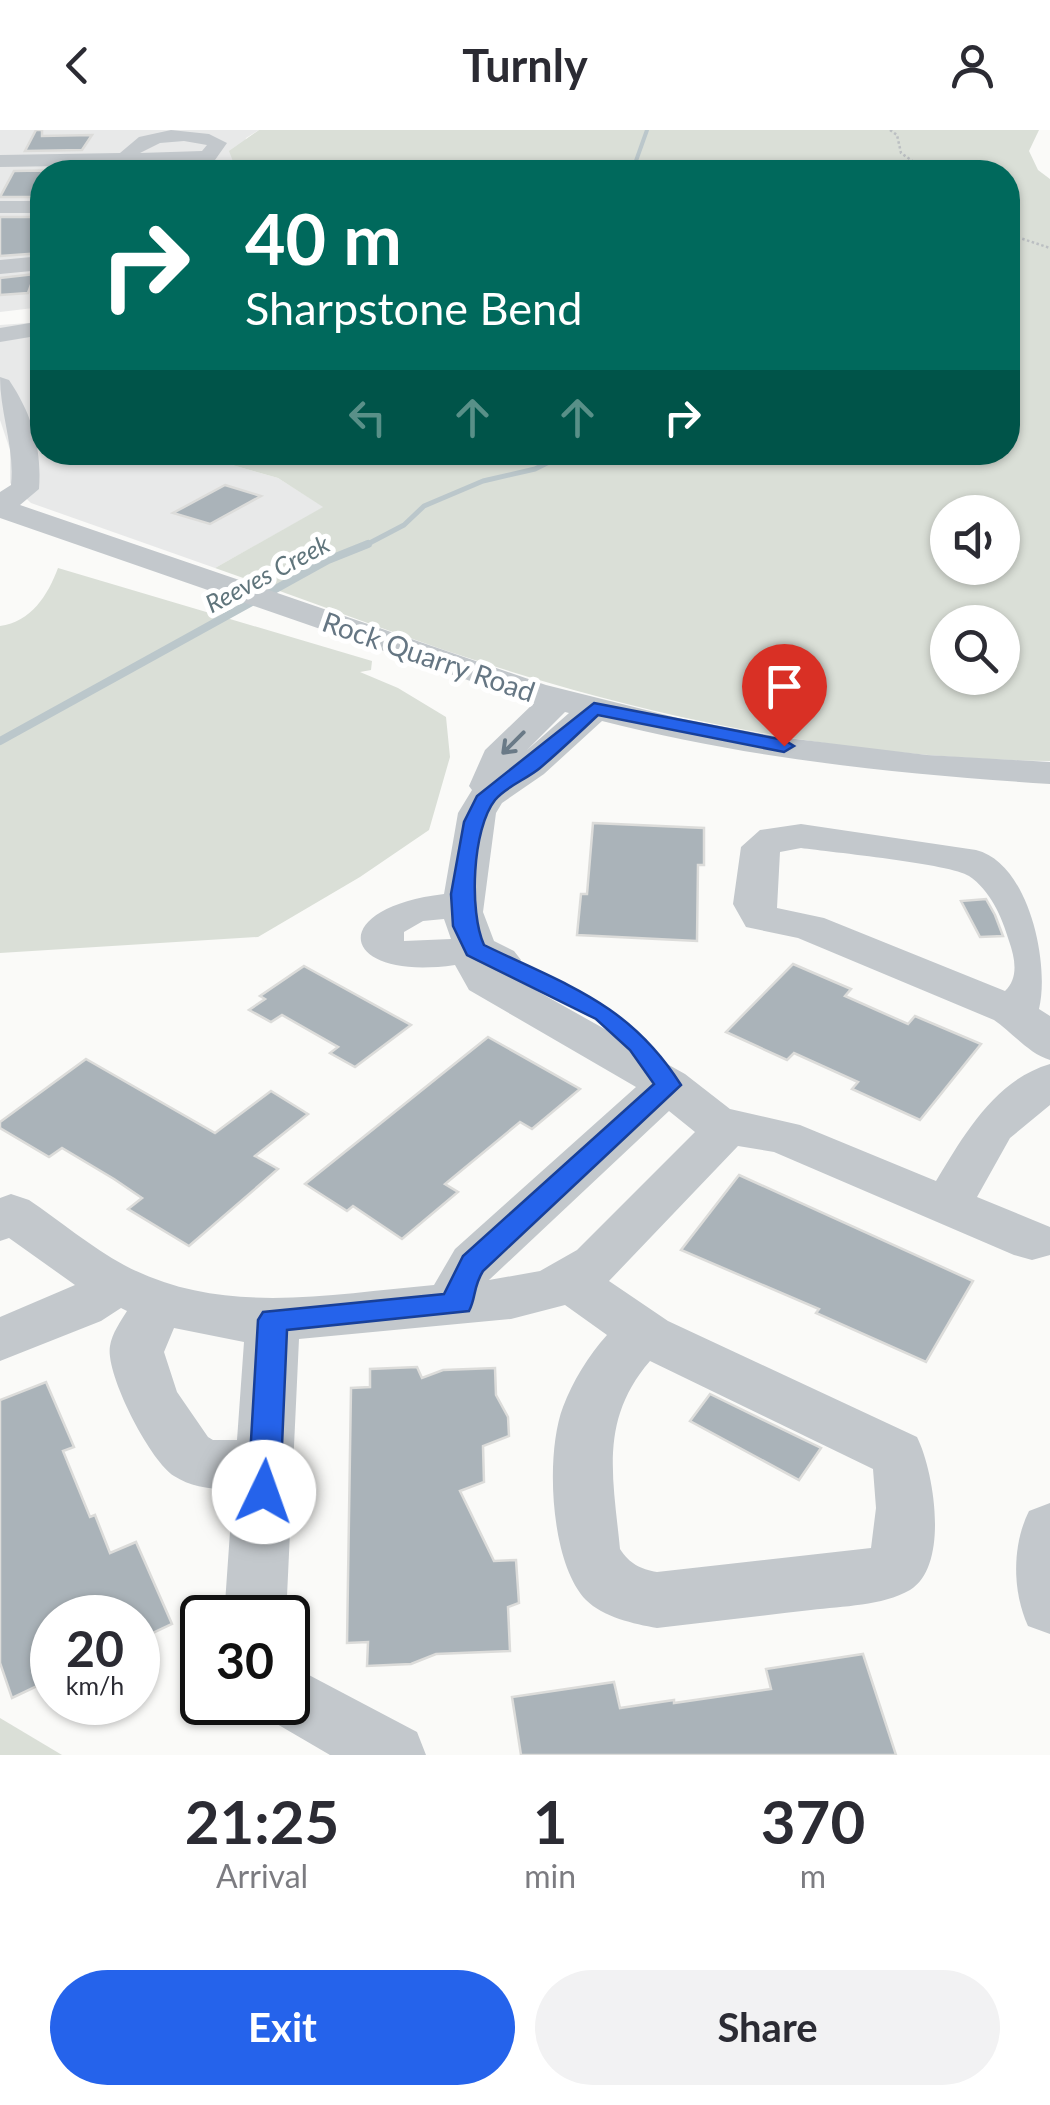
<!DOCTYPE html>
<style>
:root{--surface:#fff;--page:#f2f2f3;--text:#2b2b33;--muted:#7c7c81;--accent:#2563eb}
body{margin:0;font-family:Lato,sans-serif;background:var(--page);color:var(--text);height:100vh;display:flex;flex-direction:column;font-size:38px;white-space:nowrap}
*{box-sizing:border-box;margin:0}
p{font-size:32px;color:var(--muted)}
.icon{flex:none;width:55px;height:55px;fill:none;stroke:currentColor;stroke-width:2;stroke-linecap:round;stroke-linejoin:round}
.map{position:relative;height:1625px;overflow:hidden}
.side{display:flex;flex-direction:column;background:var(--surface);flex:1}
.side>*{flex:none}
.hud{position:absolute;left:30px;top:30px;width:990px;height:305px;border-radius:40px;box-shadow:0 2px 8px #0004;background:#00695c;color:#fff;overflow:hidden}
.buttons{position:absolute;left:930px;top:365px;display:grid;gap:20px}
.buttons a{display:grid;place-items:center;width:90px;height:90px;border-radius:50%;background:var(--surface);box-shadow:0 2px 8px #0004;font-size:50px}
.speed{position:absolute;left:30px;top:1465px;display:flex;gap:20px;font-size:50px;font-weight:700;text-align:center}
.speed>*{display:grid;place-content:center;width:130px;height:130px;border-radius:50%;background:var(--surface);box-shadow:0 2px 8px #0004;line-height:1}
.speed small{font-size:25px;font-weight:400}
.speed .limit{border:5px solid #111;border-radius:15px;background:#fff;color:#111}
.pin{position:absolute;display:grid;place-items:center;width:85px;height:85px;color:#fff;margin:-102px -42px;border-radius:50% 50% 50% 0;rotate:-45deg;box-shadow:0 0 10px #0007}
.pin .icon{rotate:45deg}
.me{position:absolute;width:110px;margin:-55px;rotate:3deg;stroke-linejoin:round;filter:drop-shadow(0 0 8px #0008)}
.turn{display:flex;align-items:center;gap:35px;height:210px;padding:0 50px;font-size:45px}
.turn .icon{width:130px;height:130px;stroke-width:2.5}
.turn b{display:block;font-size:70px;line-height:85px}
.lanes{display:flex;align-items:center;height:95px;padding:0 50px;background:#0003;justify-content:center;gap:50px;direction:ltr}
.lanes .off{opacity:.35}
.eta{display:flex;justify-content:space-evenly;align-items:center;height:170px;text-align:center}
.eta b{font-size:60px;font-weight:700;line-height:70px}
.button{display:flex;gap:20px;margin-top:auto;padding:20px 50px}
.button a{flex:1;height:115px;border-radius:60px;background:var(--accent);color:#fff;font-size:40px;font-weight:700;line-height:115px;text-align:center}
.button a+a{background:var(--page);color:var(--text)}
header{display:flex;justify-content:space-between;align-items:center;height:130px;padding:0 50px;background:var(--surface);font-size:45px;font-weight:700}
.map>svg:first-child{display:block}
.built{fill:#e8e9e9}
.green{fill:#dadfd7;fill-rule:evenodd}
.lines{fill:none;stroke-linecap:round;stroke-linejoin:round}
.stream-far2{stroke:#bbc7cb;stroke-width:4}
.stream-far1{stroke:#bbc7cb;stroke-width:5}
.stream{stroke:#bbc7cb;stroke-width:8}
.building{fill:#aab3b9;stroke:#dcdcda;stroke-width:2.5}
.path{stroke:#bbbfc2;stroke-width:2.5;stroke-dasharray:2.5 2.5;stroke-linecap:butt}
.minor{fill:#c3c8cc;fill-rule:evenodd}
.oneway{stroke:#6a7a87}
.route{fill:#2563eb;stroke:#184099;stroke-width:2.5}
.labels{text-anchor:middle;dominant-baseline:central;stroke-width:10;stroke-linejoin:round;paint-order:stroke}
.far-water-label{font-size:25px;font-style:italic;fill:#60757c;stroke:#fff}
.street-label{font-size:28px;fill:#657683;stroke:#fff}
</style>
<header><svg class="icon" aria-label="back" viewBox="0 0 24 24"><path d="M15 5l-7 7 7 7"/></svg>Turnly<svg class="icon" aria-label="person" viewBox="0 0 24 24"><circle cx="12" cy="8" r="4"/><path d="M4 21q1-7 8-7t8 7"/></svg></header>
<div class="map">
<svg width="1050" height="1625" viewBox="0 0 1050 1625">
<rect width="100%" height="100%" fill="#fafaf8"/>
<g class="built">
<path d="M0,0H259L246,8L237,42H42V177L0,182Z"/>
<path d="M42,192V322L190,323L278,348L324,377L215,438L31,373L10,353V320L0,290V195Z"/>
</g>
<g class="green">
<path d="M259,0H1039L1029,21L1038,40L1050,49V631C881,629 709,600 546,552C434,520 325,476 215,438L323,377L278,348L190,323L1008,322V42H237L229,21ZM948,382H1002V438H948ZM948,492H1002V548H948Z"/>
<path d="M58,438L372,531L371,540L360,542L398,558L446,587L450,627L429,700L360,747L258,807L0,823V496C31,492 48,465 58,438Z"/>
<path d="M0,1588L62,1625H0Z"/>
</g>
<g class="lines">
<path class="stream-far2" d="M632,42L647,0"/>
<path class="stream-far1" d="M362,417L404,395L424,376L483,351L535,339L553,330L556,322"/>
<path class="stream" d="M0,611L328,430L368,414"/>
</g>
<g class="building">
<path d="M36,0H42V6L92,5L82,20L25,21Z"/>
<path d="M70,40L42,42V67H0L14,41Z"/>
<path d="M0,87H42V123L0,126Z"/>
<path d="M35,144L28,163L0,165V148Z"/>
<path d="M225,355L261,366L210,394L173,383Z"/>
<path d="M593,693L704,698V735H698L697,811L577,805L581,764H587Z"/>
<path d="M986,769L995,785L1003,806L980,807L961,771Z"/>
<path d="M793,834L851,859L845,866L908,894L915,886L981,914L920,990L852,959L858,952L794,923L787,930L726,902Z"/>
<path d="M304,836L411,895L355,937L330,923L338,917L282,885L271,892L249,880L265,869L260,866Z"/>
<path d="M488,907L580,959L532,999L520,992L445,1054L458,1062L402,1109L353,1076L347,1081L305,1054Z"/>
<path d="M86,929L215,1003L271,961L308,984L255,1026L278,1039L189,1116L128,1079L142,1068L114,1049L62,1018L49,1027L0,998V992Z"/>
<path d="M739,1045L973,1151L926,1232L816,1183L819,1179L681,1120Z"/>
<path d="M417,1237L422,1248L443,1240L495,1238L496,1265L508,1287L509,1306L483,1316L484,1352L460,1361L494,1431L516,1430L519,1473L508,1477L510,1521L436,1524L411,1534L367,1536L368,1512L347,1513L351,1258L370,1257V1239Z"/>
<path d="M46,1252L74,1317L63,1321L90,1387L95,1385L110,1423L136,1412L172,1494L138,1510V1488H52V1549L12,1568L0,1533V1270Z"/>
<path d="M710,1264L821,1318L799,1350L690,1291Z"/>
<path d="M863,1524L896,1625H521L512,1567L614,1552L620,1578L674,1570V1573L771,1559L766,1539Z"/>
</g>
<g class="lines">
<g class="path">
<path d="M890,0L897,5L901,23L928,42"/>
<path d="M1008,104L1050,118"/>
</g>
<g class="minor">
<path d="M171,0L209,4L227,13L215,30L190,34L0,37V25L120,23L139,7ZM184,11L207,15L202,21L140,23L160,13Z"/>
<rect x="0" y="71" width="42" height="12"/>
<path d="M42,126V140L0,144V130Z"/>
<path d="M42,191V205L0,212V198Z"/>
<path d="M0,247L9,250C32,284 42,318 39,359L20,375L546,555L678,588L779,607L927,625L1050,632V654C898,644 750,629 602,591L544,644L502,673L496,683L483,782L494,811L514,821L521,830L514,839L503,842L685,944L730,979L800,995L936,1051C964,1005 995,950 1050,934V975L1010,1008L977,1067L1050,1097V1125L1032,1130L1014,1125L774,1022L738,1016L609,1151L668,1191L917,1307C934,1341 950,1436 910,1460C882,1476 843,1476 811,1480C760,1486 708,1492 657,1498C634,1494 603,1487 586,1470C550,1433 545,1324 563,1277C573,1251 588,1226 607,1205L565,1175L511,1189L299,1209L286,1488H224L233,1359C213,1360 191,1357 174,1346C150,1331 105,1244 110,1216C112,1203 121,1191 127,1181L121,1178L101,1191L0,1231V1187L75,1155L9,1108L0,1111V1068L11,1064L29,1070C60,1091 91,1117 124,1135C222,1187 329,1164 434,1155L455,1119L636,957L469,860L455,835C339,852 324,778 444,764L458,683L472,660L469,656L485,620L534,573L0,388V362L11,355C15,318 0,284 0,247ZM565,582L569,583L527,620ZM444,789L451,809L404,811V802L423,791ZM669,981L695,1002L577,1120L540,1141L489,1150ZM174,1198L244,1212L237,1310H213L208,1307L177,1262L164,1222ZM650,1231L873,1339L876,1378L871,1418L657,1442C640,1439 630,1434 620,1419C613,1347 599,1290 650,1231Z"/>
<path d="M801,694L976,720C1029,733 1050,834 1039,879L1050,886V930C1029,924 1013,903 994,890L798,808L746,797L733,774L741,717L760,700ZM801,718C830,722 952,734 969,746C990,760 1002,787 1009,811C1015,828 1019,848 1005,861L824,788L777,778L780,722Z"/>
<path d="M1050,1373V1504L1028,1496C1012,1461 1012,1415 1029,1381Z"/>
<path d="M288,1534L417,1602L426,1625H330L265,1587L259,1572H288Z"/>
</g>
</g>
<defs><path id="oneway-shaft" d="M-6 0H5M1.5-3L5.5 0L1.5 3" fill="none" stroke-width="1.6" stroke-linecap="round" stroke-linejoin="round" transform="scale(2.5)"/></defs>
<use class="oneway" href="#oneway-shaft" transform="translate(513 613) rotate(135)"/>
<path class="route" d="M594,573L784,610L794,616L784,622L598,585C579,603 560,621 540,638C527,649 505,657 495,670C472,699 469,782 484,815C566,855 629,873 681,955L483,1141C473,1157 476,1168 469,1181L287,1200L280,1362L275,1371L264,1375L253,1371L248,1362L258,1190L263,1182L444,1164L463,1126L654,954L630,920L596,889L467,825L453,796L451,764L464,692L477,666Z"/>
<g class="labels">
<g class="far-water-label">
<text transform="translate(267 443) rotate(-28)">Reeves Creek</text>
</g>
<g class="street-label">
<text transform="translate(429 526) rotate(19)">Rock Quarry Road</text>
</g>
</g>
</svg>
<div class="buttons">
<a><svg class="icon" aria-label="sound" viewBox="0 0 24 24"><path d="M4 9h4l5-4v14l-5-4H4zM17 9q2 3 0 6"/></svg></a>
<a><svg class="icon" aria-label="search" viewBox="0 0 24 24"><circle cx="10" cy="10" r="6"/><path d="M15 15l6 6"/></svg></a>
</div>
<div class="speed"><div>20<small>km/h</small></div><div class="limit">30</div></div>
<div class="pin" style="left:784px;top:616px;background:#d93025"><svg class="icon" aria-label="arrive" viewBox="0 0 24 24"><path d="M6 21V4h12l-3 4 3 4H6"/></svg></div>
<svg class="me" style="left:264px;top:1362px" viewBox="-20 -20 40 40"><circle r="19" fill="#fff"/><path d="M0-13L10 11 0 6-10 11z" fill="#2563eb"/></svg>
<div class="hud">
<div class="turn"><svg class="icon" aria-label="right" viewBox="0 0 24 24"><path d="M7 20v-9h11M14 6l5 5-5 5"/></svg><div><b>40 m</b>Sharpstone Bend</div></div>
<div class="lanes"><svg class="icon off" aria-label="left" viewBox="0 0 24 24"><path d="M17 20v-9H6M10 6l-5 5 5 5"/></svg><svg class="icon off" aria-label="ahead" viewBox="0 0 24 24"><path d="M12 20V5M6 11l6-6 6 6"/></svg><svg class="icon off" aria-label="ahead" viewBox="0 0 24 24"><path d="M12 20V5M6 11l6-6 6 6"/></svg><svg class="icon" aria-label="right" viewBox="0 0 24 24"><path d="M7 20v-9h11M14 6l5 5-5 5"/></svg></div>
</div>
</div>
<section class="side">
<div class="eta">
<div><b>21:25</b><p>Arrival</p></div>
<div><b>1</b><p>min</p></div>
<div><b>370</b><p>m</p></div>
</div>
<div class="button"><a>Exit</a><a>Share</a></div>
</section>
